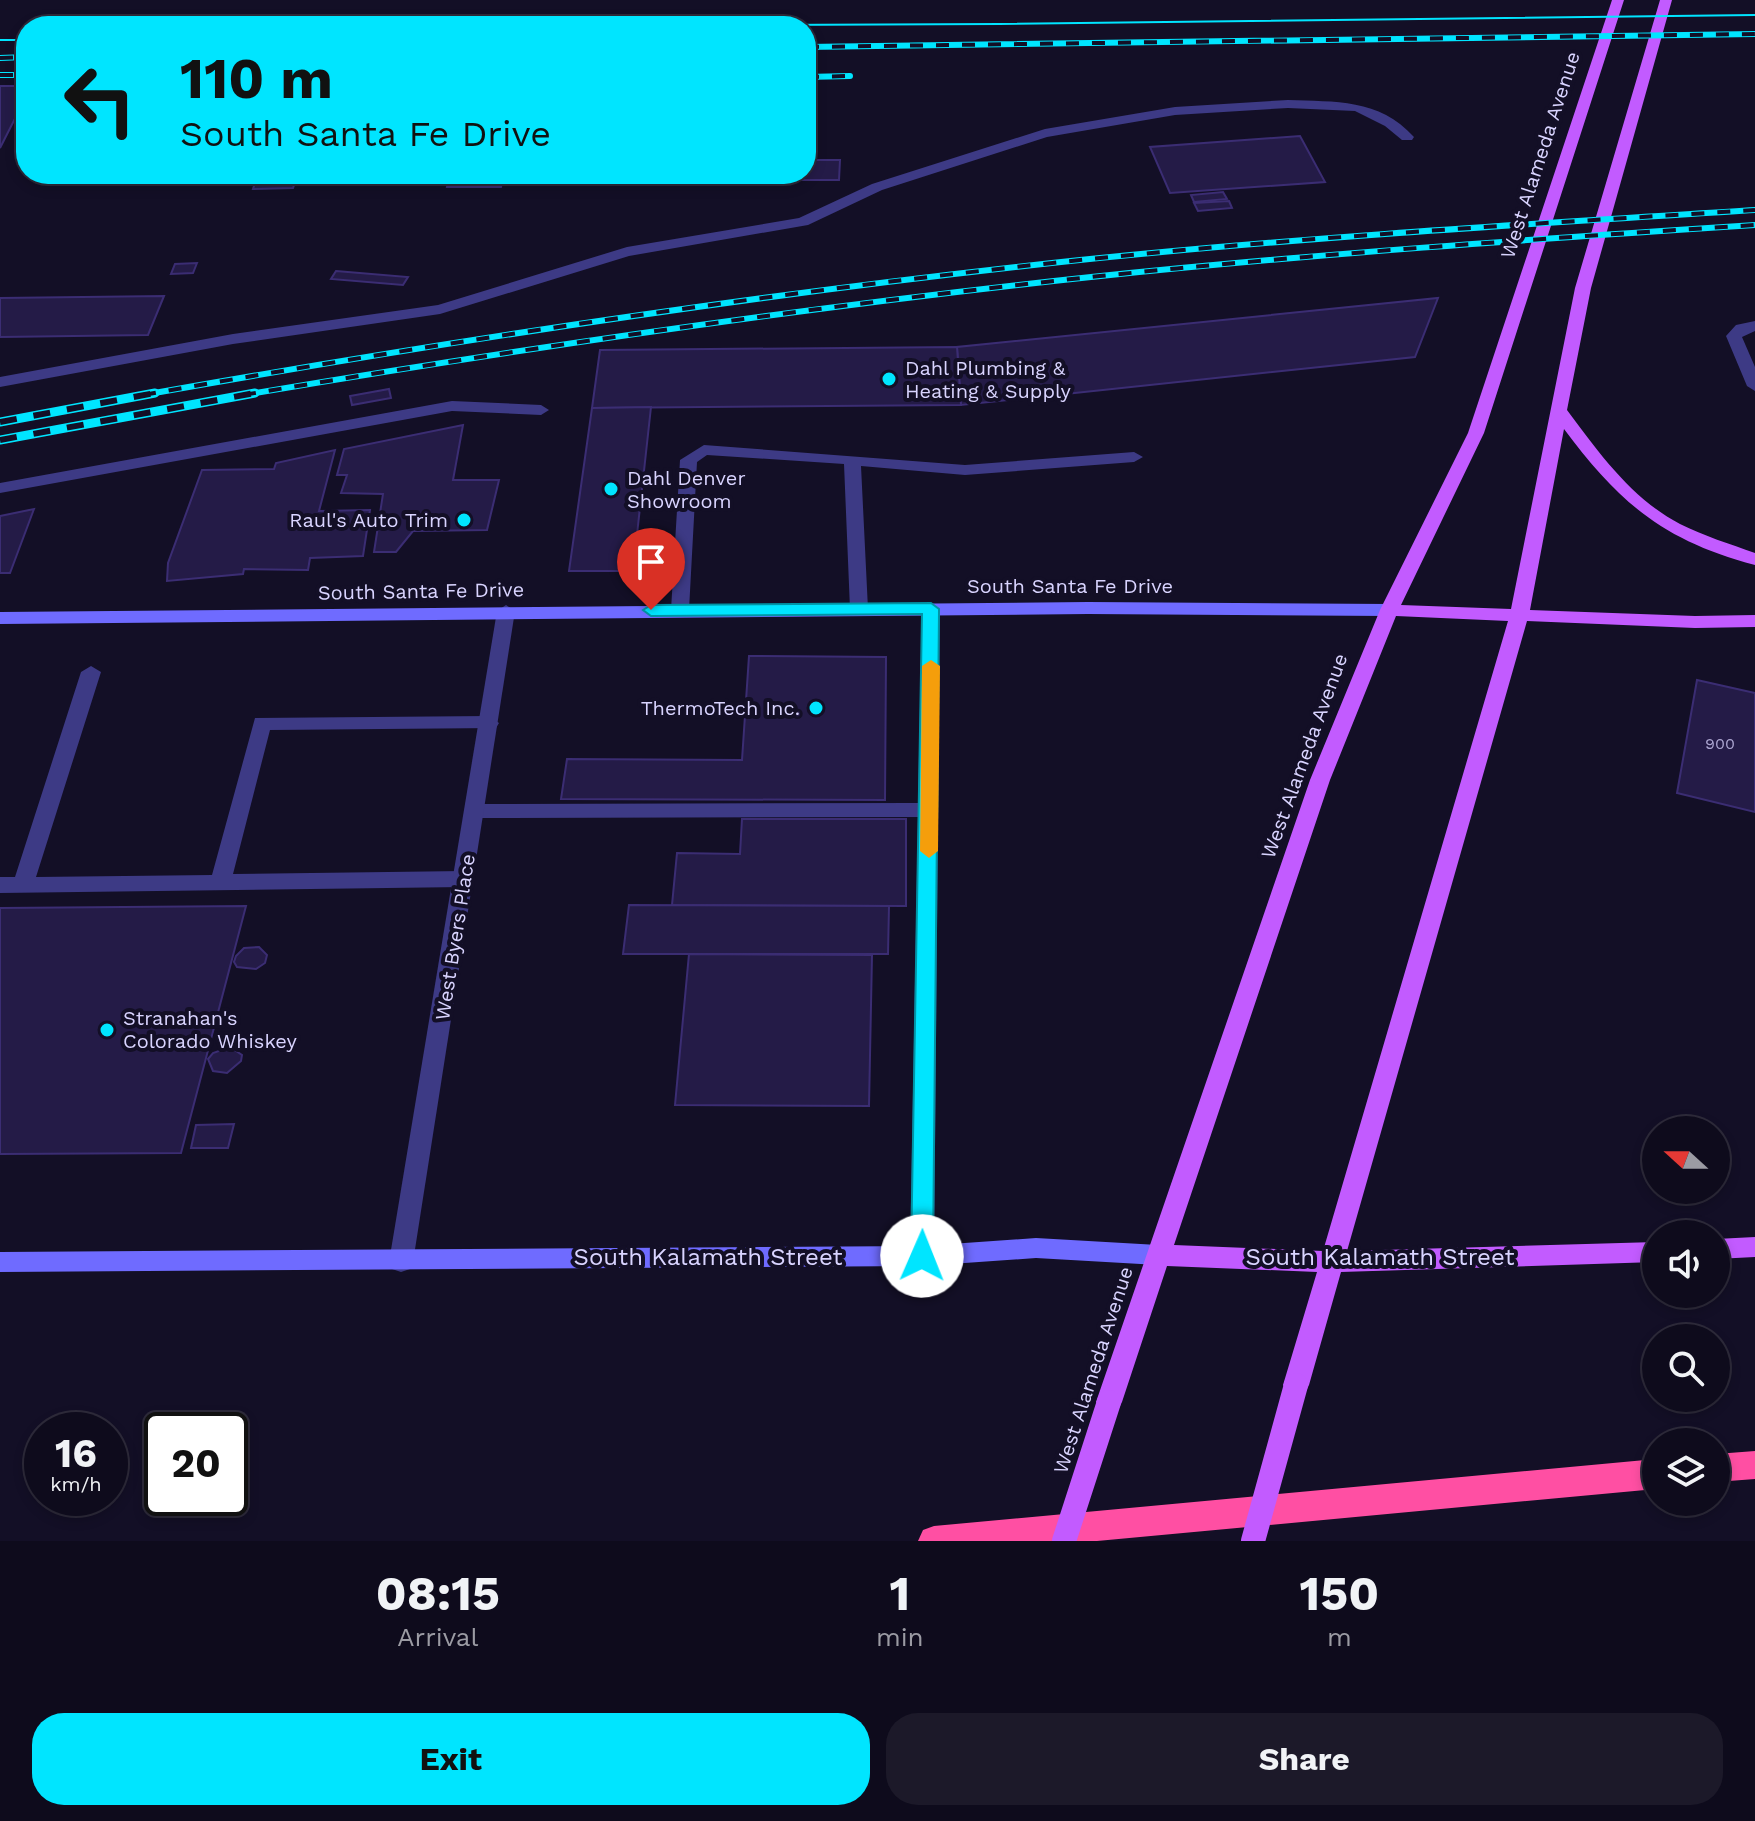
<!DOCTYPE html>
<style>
:root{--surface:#0e0b1c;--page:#1c1929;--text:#f1f3f6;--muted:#9b9ba3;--line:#2e2b3b;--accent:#00e5ff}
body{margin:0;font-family:"Work Sans",sans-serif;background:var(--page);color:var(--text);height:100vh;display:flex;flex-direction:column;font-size:30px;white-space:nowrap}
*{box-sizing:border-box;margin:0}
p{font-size:26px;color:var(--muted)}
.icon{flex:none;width:44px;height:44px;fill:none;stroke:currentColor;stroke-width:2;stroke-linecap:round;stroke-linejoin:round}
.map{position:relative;height:1541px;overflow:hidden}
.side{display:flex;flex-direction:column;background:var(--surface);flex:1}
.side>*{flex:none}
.banner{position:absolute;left:16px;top:16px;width:800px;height:168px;border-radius:32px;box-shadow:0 4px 12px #0003,0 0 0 2px var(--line);background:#00e5ff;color:#111;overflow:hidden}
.needle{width:52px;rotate:291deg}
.controls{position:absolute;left:1642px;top:1116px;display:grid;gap:16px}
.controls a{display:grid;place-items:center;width:88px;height:88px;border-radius:50%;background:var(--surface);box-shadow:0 4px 12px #0003,0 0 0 2px var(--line);font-size:40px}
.speed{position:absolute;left:24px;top:1412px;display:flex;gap:16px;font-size:40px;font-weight:700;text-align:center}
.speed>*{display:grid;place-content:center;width:104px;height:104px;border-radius:50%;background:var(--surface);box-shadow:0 4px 12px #0003,0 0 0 2px var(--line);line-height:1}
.speed small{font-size:20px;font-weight:400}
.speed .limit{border:4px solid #111;border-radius:12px;background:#fff;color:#111}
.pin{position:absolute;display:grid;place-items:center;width:68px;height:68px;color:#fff;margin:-82px -34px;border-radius:50% 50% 50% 0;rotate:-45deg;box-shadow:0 0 8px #0007}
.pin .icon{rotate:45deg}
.me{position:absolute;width:88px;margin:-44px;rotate:1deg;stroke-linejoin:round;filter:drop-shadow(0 0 6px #0008)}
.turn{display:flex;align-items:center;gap:28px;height:168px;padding:0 32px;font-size:36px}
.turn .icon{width:104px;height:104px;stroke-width:2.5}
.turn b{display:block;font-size:56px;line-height:68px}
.eta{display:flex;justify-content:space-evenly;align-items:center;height:136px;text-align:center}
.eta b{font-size:48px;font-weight:700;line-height:56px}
.primary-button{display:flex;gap:16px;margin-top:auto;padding:16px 32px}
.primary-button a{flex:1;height:92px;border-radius:32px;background:var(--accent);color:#111;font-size:32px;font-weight:700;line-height:92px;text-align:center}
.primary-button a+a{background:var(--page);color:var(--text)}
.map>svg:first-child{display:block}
.building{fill:#241b47;stroke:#3b2d73;stroke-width:2}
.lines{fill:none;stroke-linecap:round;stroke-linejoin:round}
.service{fill:#3d3a85;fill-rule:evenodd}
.minor{fill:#3d3a85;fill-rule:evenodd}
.secondary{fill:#6f6bff;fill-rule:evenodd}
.primary{fill:#c25bff;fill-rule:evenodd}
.motorway{fill:#ff4fa3;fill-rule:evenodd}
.tram{stroke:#00e5ff;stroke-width:2}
.rail-far1-casing{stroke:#00e5ff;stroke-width:6}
.rail-casing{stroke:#00e5ff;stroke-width:9}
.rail-far1{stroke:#130f26;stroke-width:4;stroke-dasharray:13;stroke-linecap:butt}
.rail{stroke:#130f26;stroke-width:6;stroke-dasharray:17;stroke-linecap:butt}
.primary-bridge{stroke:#c25bff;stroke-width:24}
.route{fill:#00e5ff;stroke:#0095a6;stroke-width:2}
.slow{fill:#f59e0b}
.poi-dot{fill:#00e5ff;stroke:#130f26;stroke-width:3}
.labels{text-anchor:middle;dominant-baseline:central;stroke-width:8;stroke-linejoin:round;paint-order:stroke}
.number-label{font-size:16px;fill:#aca6d1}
.street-label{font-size:20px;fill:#d9d4ff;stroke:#130f26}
.poi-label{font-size:20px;fill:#d9d4ff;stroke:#130f26;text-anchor:start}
.near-street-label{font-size:24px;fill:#d9d4ff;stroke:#130f26}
</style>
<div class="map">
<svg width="1755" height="1541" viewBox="0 0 1755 1541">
<rect width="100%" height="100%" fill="#130f26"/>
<g class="building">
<path d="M0,86H26V97L0,148Z"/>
<path d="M1300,136L1325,182L1170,193L1150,147Z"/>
<path d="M806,160H840L839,180H705L706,174H806Z"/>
<path d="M258,174H298L293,188L253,189Z"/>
<path d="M450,174H504L501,187H447Z"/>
<path d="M513,174H551L550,183H511Z"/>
<path d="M641,174H679L678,180L639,179Z"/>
<path d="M1223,192L1227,199L1194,202L1191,195Z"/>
<path d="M1229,201L1232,208L1198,211L1194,203Z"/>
<path d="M197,263L193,273L171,274L175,264Z"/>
<path d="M336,271L408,277L403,285L331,279Z"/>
<path d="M164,296L148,335L0,337V298Z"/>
<path d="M1438,298L1415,357L961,405L957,347Z"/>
<path d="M957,347L961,405L592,408L600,350Z"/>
<path d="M389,389L391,398L352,405L350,396Z"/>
<path d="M651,407L633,571H569L592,408Z"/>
<path d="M463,425L453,480H499L487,530L413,531L396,552H374L383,494L341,493L347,475H337L344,449Z"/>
<path d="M335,450L319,511L370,510L363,556L310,558L308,570L244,569L243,574L167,581L168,563L202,470L274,469L276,463Z"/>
<path d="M34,509L10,573H0V516Z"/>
<path d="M749,656L886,657L885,800L561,799L567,759L742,760Z"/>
<path d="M1697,680L1755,693V812L1677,793Z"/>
<path d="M742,819H906V906L672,905L677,853L740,854Z"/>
<path d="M629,905L889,906L888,954H623Z"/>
<path d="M246,906L181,1153L0,1154V908Z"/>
<path d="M259,947L267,955L265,963L256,969L237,967L234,962L236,956L244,948Z"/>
<path d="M689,954L872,955L869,1106L675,1105Z"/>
<path d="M230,1047L242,1055L241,1061L227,1073L213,1071L208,1059L213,1053Z"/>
<path d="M234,1124L228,1148H191L196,1125Z"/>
</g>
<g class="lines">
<g class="service">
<path d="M1288,100C1335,102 1379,98 1414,137L1412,140H1402L1385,126L1355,111L1288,108L1175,115L1047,137L882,190L808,225L629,256L440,314L233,344L0,387V377L233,334L438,305L627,247L799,218L872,184L1045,129L1175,107Z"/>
<path d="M1755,321V331L1742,337L1755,367V391L1747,386L1726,336L1736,325Z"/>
<path d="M452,401L541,405L549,410L541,415L452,411L0,493V483Z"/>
<path d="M704,445L965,465L1134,452L1143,457L1134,462L965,475L861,466L868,609L859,615L850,609L844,464L707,455L697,462L689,610L680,616L671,610L680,460Z"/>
<path d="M931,603L940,609L934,1256L931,1263L922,1266L913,1263L910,1256L918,817L475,818L468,816L465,811L468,806L475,804L918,803L922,609Z"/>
<path d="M91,666L101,672L36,877L212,875L255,718L489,716L499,723L496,728L270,730L233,874L464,871L471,874L474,879L471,884L464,887L0,893V877H15L81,672Z"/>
</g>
<path class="minor" d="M506,605L515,611L413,1262L410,1269L401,1272L392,1269L389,1262L497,611Z"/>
<g class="secondary">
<path d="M1088,602L1389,604L1398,610L1389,616L1088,614L0,624V612Z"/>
<path d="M1036,1238L1158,1245L1167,1248L1170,1255L1167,1262L1158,1265L1036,1258L922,1266L0,1272V1252L922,1246Z"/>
</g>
<g class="primary">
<path d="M1612,0H1624L1484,433L1401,605L1511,609L1575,288L1660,0H1672L1591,288L1567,410C1599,453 1632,499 1680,524C1704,536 1730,544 1755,553V565C1664,541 1619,503 1564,429L1530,610L1695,616L1755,615V627L1695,628L1527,621L1347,1251L1656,1242V1262L1341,1272L1309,1385L1305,1393L1296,1396L1287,1393L1283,1385L1317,1272L1167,1266L1122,1402L1118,1410L1109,1414L1100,1410L1096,1402L1310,780L1380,610L1468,433ZM1396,616L1508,621L1323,1251L1174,1245L1330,780Z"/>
<path d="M1755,1237V1257L1716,1259V1239Z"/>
</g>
<g class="motorway">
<path d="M1755,1451V1479L1716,1482V1454Z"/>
<path d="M1656,1459V1489L1097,1541H918L923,1530L934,1526Z"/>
</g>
<g class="tram">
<path d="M478,26L999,24L1755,15"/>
<path d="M0,40H26"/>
</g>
<defs>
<g id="rail-far1">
<path d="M806,47L1755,34"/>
<path d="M0,58L26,57"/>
<path d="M0,75H26"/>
<path d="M806,77L850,76"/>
<path d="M143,395C454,340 766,293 1080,260C1304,237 1530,224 1755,210"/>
<path d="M243,395C525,348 807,307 1091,277C1312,254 1534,239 1755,225"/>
</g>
<g id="rail">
<path d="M0,422L155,393"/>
<path d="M0,440L255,393"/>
</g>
</defs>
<use href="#rail-far1" class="rail-far1-casing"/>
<use href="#rail" class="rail-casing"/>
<use href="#rail-far1" class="rail-far1"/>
<use href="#rail" class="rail"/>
<g class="primary-bridge">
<path d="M1064,1541L1109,1402"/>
<path d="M1253,1541L1296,1385"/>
</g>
</g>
<path class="route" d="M931,603L939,609L933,1256L930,1263L922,1266L914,1263L911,1256L922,614L651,616L643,610L651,605Z"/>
<path class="slow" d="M931,660L940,666L938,851L929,858L920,851L922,666Z"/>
<g class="poi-dot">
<circle cx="889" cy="379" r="8"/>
<circle cx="611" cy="489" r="8"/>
<circle cx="464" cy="520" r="8"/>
<circle cx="816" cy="708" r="8"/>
<circle cx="107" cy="1030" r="8"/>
</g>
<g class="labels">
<g class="number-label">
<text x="1720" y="743">900</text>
</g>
<g class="street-label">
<text transform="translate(1540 155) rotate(-72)">West Alameda Avenue</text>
<text x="1070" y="586">South Santa Fe Drive</text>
<text transform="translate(421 591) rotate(-1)">South Santa Fe Drive</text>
<text transform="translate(1304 756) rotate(-70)">West Alameda Avenue</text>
<text transform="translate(455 937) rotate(-81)">West Byers Place</text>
<text transform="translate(1093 1370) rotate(-72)">West Alameda Avenue</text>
</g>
<g class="poi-label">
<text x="905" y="368">Dahl Plumbing &amp;<tspan x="905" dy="23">Heating &amp; Supply</tspan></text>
<text x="627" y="478">Dahl Denver<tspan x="627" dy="23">Showroom</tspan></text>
<text x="448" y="520" text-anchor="end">Raul's Auto Trim</text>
<text x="800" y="708" text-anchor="end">ThermoTech Inc.</text>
<text x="123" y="1018">Stranahan's<tspan x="123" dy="23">Colorado Whiskey</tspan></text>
</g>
<g class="near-street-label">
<text x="708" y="1257">South Kalamath Street</text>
<text x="1380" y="1257">South Kalamath Street</text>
</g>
</g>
</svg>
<div class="controls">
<a><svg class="needle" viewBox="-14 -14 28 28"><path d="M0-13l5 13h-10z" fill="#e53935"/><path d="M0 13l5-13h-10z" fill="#9b9ba3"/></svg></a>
<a><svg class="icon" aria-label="sound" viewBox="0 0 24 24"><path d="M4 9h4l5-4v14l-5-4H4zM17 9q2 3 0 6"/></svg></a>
<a><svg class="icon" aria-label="search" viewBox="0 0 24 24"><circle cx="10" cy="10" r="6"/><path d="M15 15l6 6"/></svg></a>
<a><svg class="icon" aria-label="layers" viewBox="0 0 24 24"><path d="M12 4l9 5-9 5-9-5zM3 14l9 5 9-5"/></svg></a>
</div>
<div class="speed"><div>16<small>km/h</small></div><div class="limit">20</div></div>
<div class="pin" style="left:651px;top:610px;background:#d93025"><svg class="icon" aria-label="arrive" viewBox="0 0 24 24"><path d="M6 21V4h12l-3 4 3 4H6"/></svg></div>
<svg class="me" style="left:922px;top:1256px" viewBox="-20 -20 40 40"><circle r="19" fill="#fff"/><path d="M0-13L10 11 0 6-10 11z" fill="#00e5ff"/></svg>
<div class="banner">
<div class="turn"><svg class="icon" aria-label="left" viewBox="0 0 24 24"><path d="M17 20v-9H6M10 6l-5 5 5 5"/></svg><div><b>110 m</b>South Santa Fe Drive</div></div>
</div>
</div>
<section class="side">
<div class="eta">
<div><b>08:15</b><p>Arrival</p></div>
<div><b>1</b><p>min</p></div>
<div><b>150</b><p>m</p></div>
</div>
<div class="primary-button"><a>Exit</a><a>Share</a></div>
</section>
